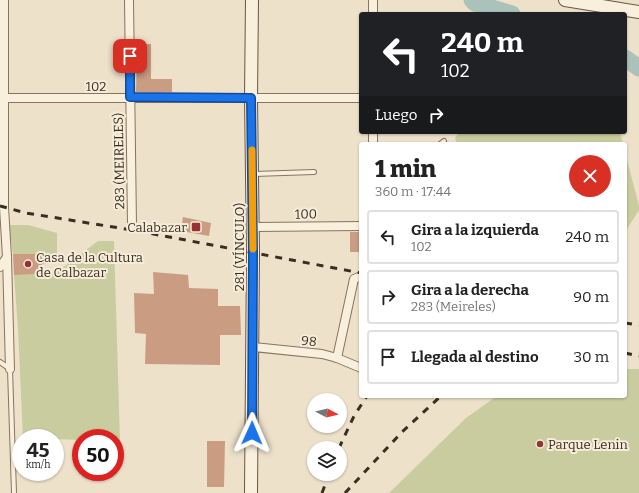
<!DOCTYPE html>
<html lang="es">
<meta charset="utf-8">
<style>
:root{--surface:#fff;--page:#f2f2f2;--text:#222;--muted:#767676;--line:#e0e0e0}
body{margin:0;font-family:Bitter,serif;background:var(--page);color:var(--text);height:100vh;display:flex;flex-direction:column;font-size:15px;white-space:nowrap}
*{box-sizing:border-box;margin:0}
p{font-size:13px;color:var(--muted)}
.icon{flex:none;width:22px;height:22px;fill:none;stroke:currentColor;stroke-width:2;stroke-linecap:round;stroke-linejoin:round}
.map{position:relative;flex:1;overflow:hidden}
.sheet{position:absolute;left:359px;top:142px;width:268px;height:256px;display:flex;flex-direction:column;background:var(--surface);border-radius:4px;box-shadow:0 1px 3px #0004}
.sheet>*{flex:none}
.top-card{position:absolute;left:359px;top:12px;width:268px;height:122px;border-radius:4px;box-shadow:0 1px 3px #0004;background:#202124;color:#fff;overflow:hidden}
.needle{width:26px;rotate:97deg}
.controls{position:absolute;left:307px;top:393px;display:grid;gap:8px}
.controls a{display:grid;place-items:center;width:40px;height:40px;border-radius:50%;background:var(--surface);box-shadow:0 1px 3px #0004;font-size:20px}
.speed{position:absolute;left:12px;top:429px;display:flex;gap:8px;font-size:20px;font-weight:700;text-align:center}
.speed>*{display:grid;place-content:center;width:52px;height:52px;border-radius:50%;background:var(--surface);box-shadow:0 1px 3px #0004;line-height:1}
.speed small{font-size:10px;font-weight:400}
.speed .limit{border:6px solid #d22;background:#fff;color:#111}
.pin{position:absolute;display:grid;place-items:center;width:34px;height:34px;color:#fff;margin:-17px;border-radius:8px;box-shadow:0 2px 6px #0006}
.me{position:absolute;width:44px;margin:-22px;rotate:1deg;stroke-linejoin:round;filter:drop-shadow(0 0 3px #0008)}
.turn{display:flex;align-items:center;gap:14px;height:84px;padding:0 16px;font-size:18px}
.turn .icon{width:52px;height:52px;stroke-width:2.5}
.turn b{display:block;font-size:28px;line-height:34px}
.then{display:flex;align-items:center;height:38px;padding:0 16px;background:#0003;gap:8px;font-size:15px}
.round{display:grid;place-items:center;flex:none;width:42px;height:42px;border-radius:21px;background:var(--page)}
.headline{display:flex;align-items:center;justify-content:space-between;height:68px;padding:0 16px}
h1{font-size:24px;font-weight:800;line-height:30px}
ul{padding:0;list-style:none}
li{display:flex;align-items:center;gap:12px;height:54px;margin:0 8px 6px;padding:0 8px;border:2px solid var(--line);border-radius:4px}
li div{flex:1}
li b{display:block;font-size:15px}
li em{font-style:normal}
.map>svg:first-child{display:block}
.green{fill:#c8cc9e}
.lines{fill:none;stroke-linecap:round;stroke-linejoin:round}
.river{stroke:#aac2ba;stroke-width:17}
.building{fill:#ca9c82}
.service-casing{stroke:#8a735f;stroke-width:6}
.minor-casing{stroke:#8a735f;stroke-width:10}
.secondary-casing{stroke:#6c5542;stroke-width:14}
.service{stroke:#f8efdd;stroke-width:4}
.minor{stroke:#f8efdd;stroke-width:8}
.secondary{stroke:#f8efdd;stroke-width:12}
.rail{stroke:#3b2d22;stroke-width:3;stroke-dasharray:7 7;stroke-linecap:butt}
.route-casing{stroke:#114b97;stroke-width:10}
.route{stroke:#1a73e8;stroke-width:7}
.slow{stroke:#f59e0b;stroke-width:7}
.poi-dot{fill:#963136;stroke:#f5ecd9;stroke-width:1.5}
.labels{text-anchor:middle;dominant-baseline:central;stroke-width:4;stroke-linejoin:round;paint-order:stroke}
.street-label{font-size:13px;fill:#3b2d22;stroke:#f5ecd9}
.poi-label{font-size:13px;fill:#3b2d22;stroke:#f5ecd9;text-anchor:start}
</style>
<div class="map">
<svg width="639" height="493" viewBox="0 0 639 493">
<rect width="100%" height="100%" fill="#ede1ca"/>
<g class="green">
<path d="M459,132H620L623,144H457L455,138Z"/>
<path d="M625,152L639,206V210L625,232Z"/>
<path d="M9,225H28L57,233V254H13Z"/>
<path d="M98,241H114L120,442H115V438H81V440L55,439V438H23L18,328L14,275L43,274L57,272Z"/>
<path d="M625,369H639V493H389L466,418L497,396H625Z"/>
</g>
<g class="lines">
<g class="river">
<path d="M472,0L475,3L512,14"/>
<path d="M625,58L639,68"/>
</g>
</g>
<g class="building">
<path d="M137,44H151V79H172V92H136Z"/>
<path d="M183,217L211,223L209,236L181,231Z"/>
<rect x="350" y="232" width="11" height="20"/>
<path d="M13,254H57L56,264H42L43,274L14,275Z"/>
<path d="M153,272L188,275L189,288L218,289V306H240L241,335H220V365L145,364L146,334L135,333L134,293L154,294Z"/>
<path d="M207,441H225L224,487H207Z"/>
</g>
<g class="lines">
<defs>
<g id="service">
<path d="M440,144L444,141"/>
<path d="M253,174L314,172"/>
<path d="M0,362L10,369L14,493"/>
</g>
<g id="minor">
<path d="M4,0V207L7,257L10,369"/>
<path d="M129,0L132,225"/>
<path d="M373,0V14"/>
<path d="M0,98H361"/>
<path d="M373,144V132"/>
<path d="M252,227L361,226"/>
<path d="M0,267L7,257"/>
<path d="M253,347L322,354L337,358L361,368"/>
<path d="M337,358L354,279L361,276"/>
</g>
<g id="secondary">
<path d="M565,0L639,12"/>
<path d="M251,493L253,253L251,98L252,0"/>
</g>
</defs>
<use href="#service" class="service-casing"/>
<use href="#minor" class="minor-casing"/>
<use href="#secondary" class="secondary-casing"/>
<use href="#service" class="service"/>
<use href="#minor" class="minor"/>
<use href="#secondary" class="secondary"/>
<g class="rail">
<path d="M0,206L26,213L132,230L361,273"/>
<path d="M625,323L639,325"/>
<path d="M625,353L639,356"/>
<path d="M339,448L354,416L367,396"/>
<path d="M322,493L329,474"/>
<path d="M345,493L402,432L441,396"/>
</g>
</g>
<g class="lines">
<defs>
<path id="route" d="M130,56V97L251,98L253,254L252,433"/>
</defs>
<use href="#route" class="route-casing"/>
<use href="#route" class="route"/>
<path class="slow" d="M252,150L253,249"/>
</g>
<g class="poi-dot">
<rect x="191" y="222" width="10" height="10" rx="2"/>
<circle cx="28" cy="264" r="4"/>
<circle cx="540" cy="444" r="4"/>
</g>
<g class="labels">
<g class="street-label">
<text x="96" y="86">102</text>
<text transform="translate(119 161) rotate(-91)">283 (MEIRELES)</text>
<text transform="translate(306 214) rotate(-1)">100</text>
<text transform="translate(239 247) rotate(-90)">281 (VÍNCULO)</text>
<text transform="translate(309 341) rotate(6)">98</text>
</g>
<g class="poi-label">
<text x="187" y="227" text-anchor="end">Calabazar</text>
<text x="36" y="257">Casa de la Cultura<tspan x="36" dy="15">de Calbazar</tspan></text>
<text x="548" y="444">Parque Lenin</text>
</g>
</g>
</svg>
<div class="controls">
<a><svg class="needle" viewBox="-14 -14 28 28"><path d="M0-13l5 13h-10z" fill="#e53935"/><path d="M0 13l5-13h-10z" fill="#767676"/></svg></a>
<a><svg class="icon" aria-label="layers" viewBox="0 0 24 24"><path d="M12 4l9 5-9 5-9-5zM3 14l9 5 9-5"/></svg></a>
</div>
<div class="speed"><div>45<small>km/h</small></div><div class="limit">50</div></div>
<div class="pin" style="left:130px;top:56px;background:#d93025"><svg class="icon" aria-label="arrive" viewBox="0 0 24 24"><path d="M6 21V4h12l-3 4 3 4H6"/></svg></div>
<svg class="me" style="left:252px;top:433px" viewBox="-20 -20 40 40"><path d="M0-17L14 15 0 8-14 15z" fill="#1a73e8" stroke="#fff" stroke-width="4"/></svg>
<div class="top-card">
<div class="turn"><svg class="icon" aria-label="left" viewBox="0 0 24 24"><path d="M17 20v-9H6M10 6l-5 5 5 5"/></svg><div><b>240 m</b>102</div></div>
<div class="then">Luego<svg class="icon" aria-label="right" viewBox="0 0 24 24"><path d="M7 20v-9h11M14 6l5 5-5 5"/></svg></div>
</div>
<section class="sheet">
<div class="headline"><div><h1>1 min</h1><p>360 m · 17:44</p></div><a class="round" style="background:#d93025;color:#fff"><svg class="icon" aria-label="close" viewBox="0 0 24 24"><path d="M6 6l12 12M18 6L6 18"/></svg></a></div>
<ul>
<li><svg class="icon" aria-label="left" viewBox="0 0 24 24"><path d="M17 20v-9H6M10 6l-5 5 5 5"/></svg><div><b>Gira a la izquierda</b><p>102</p></div><em>240 m</em></li>
<li><svg class="icon" aria-label="right" viewBox="0 0 24 24"><path d="M7 20v-9h11M14 6l5 5-5 5"/></svg><div><b>Gira a la derecha</b><p>283 (Meireles)</p></div><em>90 m</em></li>
<li><svg class="icon" aria-label="arrive" viewBox="0 0 24 24"><path d="M6 21V4h12l-3 4 3 4H6"/></svg><div><b>Llegada al destino</b></div><em>30 m</em></li>
</ul>
</section>
</div>
